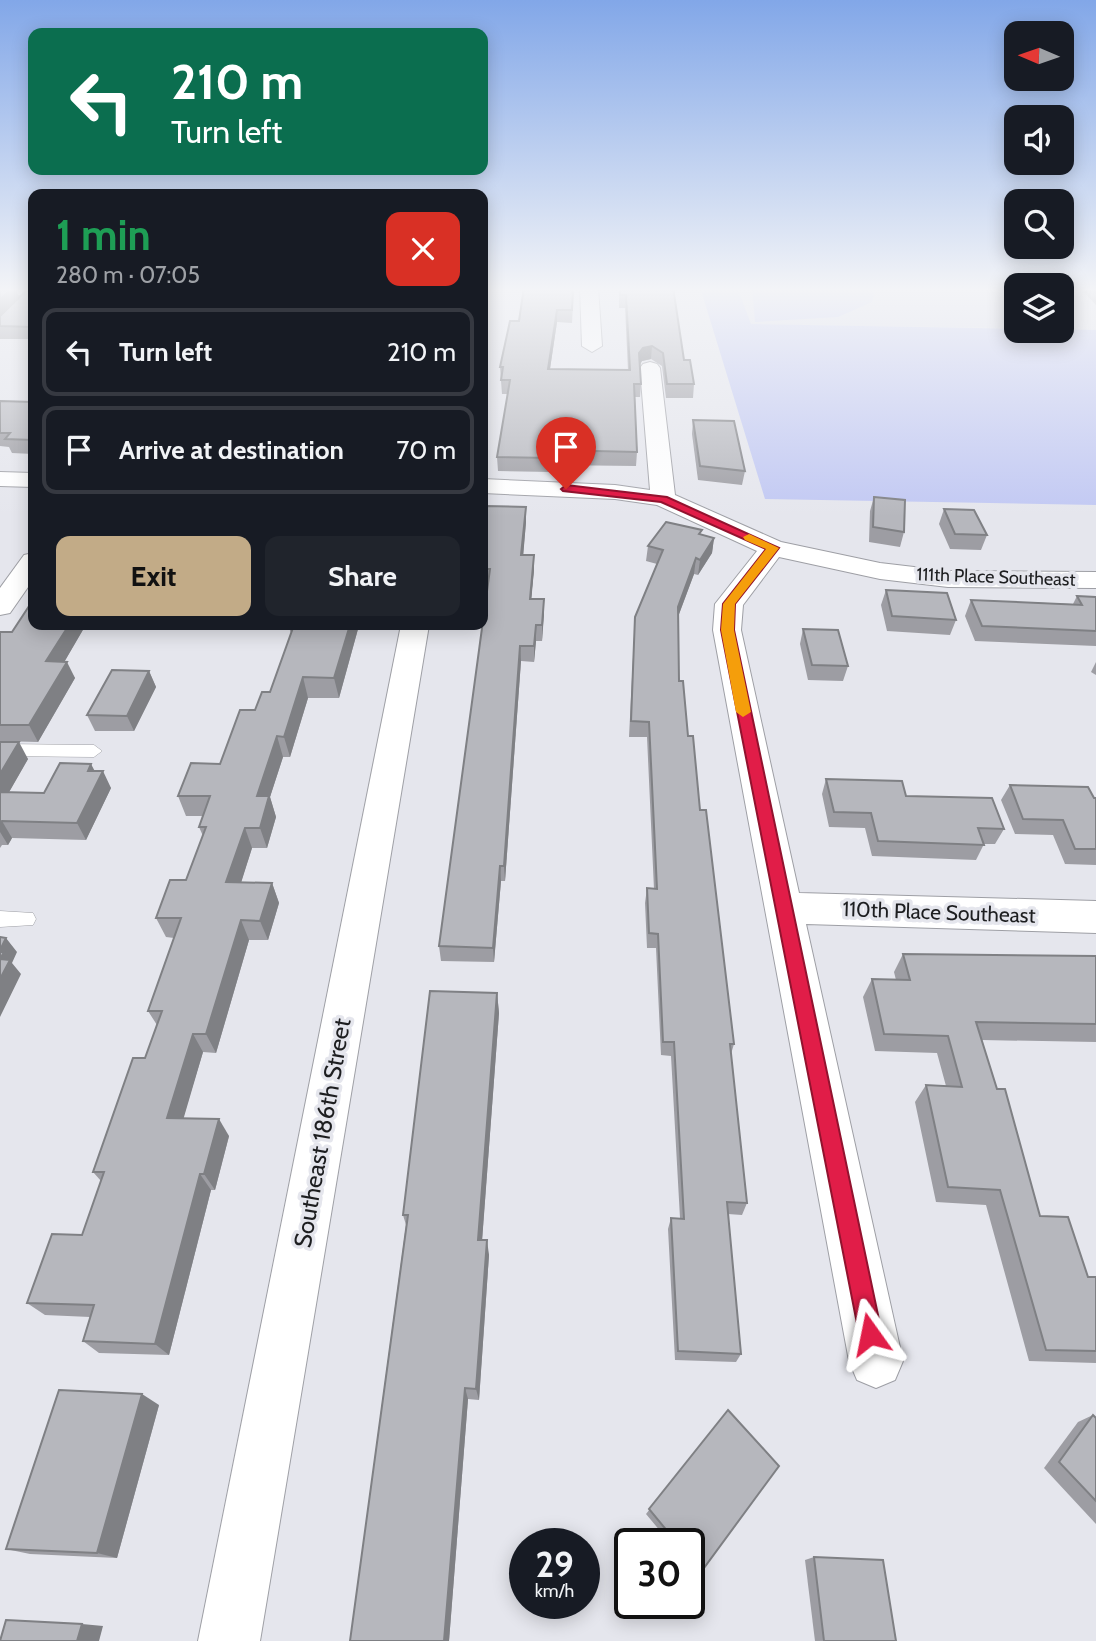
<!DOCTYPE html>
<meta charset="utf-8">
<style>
:root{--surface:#171b24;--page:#20242c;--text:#f1f3f6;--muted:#9ea1a6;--line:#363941;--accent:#c2ab87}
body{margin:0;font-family:Cabin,sans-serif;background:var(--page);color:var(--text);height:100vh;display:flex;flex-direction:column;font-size:26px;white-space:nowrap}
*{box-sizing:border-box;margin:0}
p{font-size:23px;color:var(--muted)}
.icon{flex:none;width:38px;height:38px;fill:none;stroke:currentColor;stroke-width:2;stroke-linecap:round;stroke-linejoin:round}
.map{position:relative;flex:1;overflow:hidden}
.side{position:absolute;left:28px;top:189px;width:460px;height:441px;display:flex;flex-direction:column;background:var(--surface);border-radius:14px;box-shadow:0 4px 18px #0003}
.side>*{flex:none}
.hud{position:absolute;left:28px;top:28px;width:460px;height:147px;border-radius:14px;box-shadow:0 4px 18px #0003;background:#0b6e4f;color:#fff;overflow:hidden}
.needle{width:46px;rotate:272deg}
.buttons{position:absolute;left:1004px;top:21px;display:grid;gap:14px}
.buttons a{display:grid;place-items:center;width:70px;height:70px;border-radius:14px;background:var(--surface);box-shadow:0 4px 18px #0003;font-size:35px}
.speed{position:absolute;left:509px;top:1528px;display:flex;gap:14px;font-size:35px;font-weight:700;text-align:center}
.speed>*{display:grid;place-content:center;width:91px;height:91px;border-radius:50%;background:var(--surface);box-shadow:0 4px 18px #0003;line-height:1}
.speed small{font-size:18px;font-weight:400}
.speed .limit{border:4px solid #111;border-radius:10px;background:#fff;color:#111}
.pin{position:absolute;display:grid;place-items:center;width:60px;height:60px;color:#fff;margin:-72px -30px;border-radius:50% 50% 50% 0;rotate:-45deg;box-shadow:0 0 7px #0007}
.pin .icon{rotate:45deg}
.me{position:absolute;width:77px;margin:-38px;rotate:348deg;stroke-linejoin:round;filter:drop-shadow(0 0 5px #0008)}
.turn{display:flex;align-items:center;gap:24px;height:147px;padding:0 28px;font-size:32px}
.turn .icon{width:91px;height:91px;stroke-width:2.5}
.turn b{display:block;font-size:49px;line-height:60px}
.round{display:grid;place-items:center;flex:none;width:74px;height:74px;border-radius:14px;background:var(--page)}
.head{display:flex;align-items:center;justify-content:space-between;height:119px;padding:0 28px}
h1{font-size:42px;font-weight:800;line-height:52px;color:#1e9e55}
.button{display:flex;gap:14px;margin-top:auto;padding:14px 28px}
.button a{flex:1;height:80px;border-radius:14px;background:var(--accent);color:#111;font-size:28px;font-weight:800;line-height:80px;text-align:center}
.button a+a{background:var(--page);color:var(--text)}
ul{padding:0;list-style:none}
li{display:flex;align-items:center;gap:21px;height:88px;margin:0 14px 10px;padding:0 14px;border:4px solid var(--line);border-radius:14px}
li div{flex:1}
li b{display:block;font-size:26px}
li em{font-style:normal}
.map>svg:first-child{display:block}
.built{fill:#dadcea}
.green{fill:#c1c8f3}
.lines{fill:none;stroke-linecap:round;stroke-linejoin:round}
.service-casing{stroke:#9e9fa5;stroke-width:1}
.minor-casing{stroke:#9e9fa5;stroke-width:2}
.service{fill:#fff;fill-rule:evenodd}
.minor{fill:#fff;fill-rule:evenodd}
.wall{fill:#9d9da3}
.shaded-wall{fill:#7f8084}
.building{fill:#b6b7bd;stroke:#7f8084;stroke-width:2}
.route{fill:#e11d48;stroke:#92132f;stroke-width:2}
.slow{fill:#f59e0b}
.labels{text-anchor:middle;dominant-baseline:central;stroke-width:7;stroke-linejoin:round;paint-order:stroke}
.far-street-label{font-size:18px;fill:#1d1e20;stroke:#e5e6ed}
.street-label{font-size:21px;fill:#1d1e20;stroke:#e5e6ed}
.near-street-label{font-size:24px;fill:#1d1e20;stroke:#e5e6ed}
</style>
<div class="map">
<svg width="1096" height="1641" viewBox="0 0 1096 1641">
<rect width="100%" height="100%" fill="#e5e6ed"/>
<path class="built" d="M704,287H1017V328L711,324Z"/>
<g class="green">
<path d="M700,287H737L751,324L1096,330V505L765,499Z"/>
<path d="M752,287H876L872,302L838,317L755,322Z"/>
</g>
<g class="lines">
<defs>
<g id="service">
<path d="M0,744L94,745L102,751L94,757L0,756Z"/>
<path d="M0,911L33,913L36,919L33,925L0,927Z"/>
</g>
<g id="minor">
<path d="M0,287L33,288V298L0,291Z"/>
<path d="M580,287H598L602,346L592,352L582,346Z"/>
<path d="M650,362L657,364L660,368L675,495L781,542L880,563L948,571L1096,572V588L948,587L880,579L779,557L743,605L741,630L799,893L1096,901V933L806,924L903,1361L895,1380L876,1388L857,1380L849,1361L713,630L715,604L757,551L657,505L615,499L483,493V479L615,485L650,490L640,368L643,364Z"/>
<path d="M0,472L33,473V487L0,486Z"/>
<path d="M33,553V580L10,613L0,615V588L24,555Z"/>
<path d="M401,625H429L260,1641H198Z"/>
</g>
</defs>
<use href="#service" class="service-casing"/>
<use href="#minor" class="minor-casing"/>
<use href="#service" class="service"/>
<use href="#minor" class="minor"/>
</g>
<g class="wall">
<path d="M0,287H15L19,298L33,287V339H0Z"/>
<path d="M574,287L572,323L557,322L550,369L628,370L625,308H619V287H673L684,360L694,384L693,398H666L662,366L651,359L642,361L640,365L641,384L640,397H635L637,452L636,466L553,465L552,472L498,471L497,457L508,394H502L500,367L519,321Z"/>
<path d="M1079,287H1096V305Z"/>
<path d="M0,401L33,402V454L12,453L9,447L0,446Z"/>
<path d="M693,420L745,471L742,485L698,480L692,434Z"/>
<path d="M874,497L904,532L900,547L869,542L870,511Z"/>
<path d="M944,509L987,535L981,550L950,549L939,524Z"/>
<path d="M526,522L523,555L534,570L531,599H544L542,641H536L534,662L521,661L505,881H501L494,962L441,961L439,946L488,584H483V523Z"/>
<path d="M701,535L714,538L712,553L698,575L694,574L678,617L679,681L700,810L734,1044L731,1054L747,1203L742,1215L728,1214L741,1354L736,1362L675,1360L668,1229L671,1218H680L671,1056L661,1055L656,948H647L645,903L647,888L654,889L647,737H629L635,617L657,564L646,561L648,546Z"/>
<path d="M886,590L956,620L950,635L887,631L881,605Z"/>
<path d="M1077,596L1096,597V646L975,641L965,616L971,600L1073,604Z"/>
<path d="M33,625H92L90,628H84L64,662L75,678L38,742L0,741V632H12Z"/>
<path d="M288,625H357L358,629L339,698H308L290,757H283L270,797L276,817L267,848H252L241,882L272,883L279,903L268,940H249L216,1053L203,1052L183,1118L229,1136L215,1190H211L169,1355L99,1353L83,1341L90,1317L45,1315L27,1303L82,1235L101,1181L93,1172L145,1058L157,1025L148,1011L174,938L166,937L156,918L186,880L203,836L199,827L203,816H186L178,796L220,764L255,710L270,692L291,633Z"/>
<path d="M803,629L848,666L843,681L808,680L800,644Z"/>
<path d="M1096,662V675L1091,672Z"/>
<path d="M149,671L156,687L134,731H95L87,715Z"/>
<path d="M0,742L28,759L9,792L44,793L95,771L111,788L86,840L12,838L8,845H2L0,848Z"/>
<path d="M826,779L906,796L1004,829L995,844H984L976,860L872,856L865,828L829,827L822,794Z"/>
<path d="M1010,785L1096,798V865L1065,864L1053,835L1015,834L1001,800Z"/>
<path d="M903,954L1096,956V1042L982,1040L997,1089L1040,1216L1088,1277H1096V1363L1029,1361L986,1205L936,1202L915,1102L926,1085L946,1086L937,1053L875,1051L863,997L872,979L896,980L894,972Z"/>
<path d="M497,993L499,1013L482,1240L489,1255L479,1400L468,1399L449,1641H350L406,1225L403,1215Z"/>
<path d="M159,1405L117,1558L30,1554L6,1549Z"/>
<path d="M728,1410L779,1466L701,1572L697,1575L690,1566V1544H671L646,1514Z"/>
<path d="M1093,1415L1096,1418V1524L1044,1468L1078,1422Z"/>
<path d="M814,1557L896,1641H815L805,1560Z"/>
</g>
<g class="shaded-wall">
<path d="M13,287H15L19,298L0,317V300Z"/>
<path d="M557,310V322L548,382V369Z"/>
<path d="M652,346L651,359L642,361L638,366L639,353L643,348Z"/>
<path d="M526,507V522L522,570L521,555Z"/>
<path d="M714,538L712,553L698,575L700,560Z"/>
<path d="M534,555V570L530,614V599Z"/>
<path d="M696,558L694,574L676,622L678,607Z"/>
<path d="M544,599V615L542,641V625Z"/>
<path d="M69,625H83L84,628L55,678L46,661Z"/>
<path d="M350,625H357L358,629L339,698L334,678Z"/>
<path d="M536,625V641L534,662V646Z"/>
<path d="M520,646L521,661L505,881L504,866Z"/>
<path d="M67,662L75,678L38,742L29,725Z"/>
<path d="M149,671L156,687L134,731L127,716Z"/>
<path d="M303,677L308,698L290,757L284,737Z"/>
<path d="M277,736L283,757L270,797L276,817L267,848L260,828L257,796Z"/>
<path d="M19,742L28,759L0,808V774Z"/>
<path d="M91,764L99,779L103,771L111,788L86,840L77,823L88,771Z"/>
<path d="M2,821L12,838L8,845L0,832V825Z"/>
<path d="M245,828L252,848L235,902L226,882Z"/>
<path d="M500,866L501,881L494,962L493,948Z"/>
<path d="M272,883L279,903L268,940L260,921Z"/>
<path d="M241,920L249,940L216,1053L206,1034Z"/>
<path d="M6,938L17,952L12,963L21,974L0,1017V946Z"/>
<path d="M497,993L499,1013L481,1255L478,1240Z"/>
<path d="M193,1034L203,1052L179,1134L167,1118Z"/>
<path d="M219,1119L229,1136L215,1190L204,1174Z"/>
<path d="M200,1174L211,1190L169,1355L155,1344Z"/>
<path d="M487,1240L489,1255L479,1400L476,1389Z"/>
<path d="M465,1388L468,1399L449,1641H444Z"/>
<path d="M142,1394L159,1405L117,1558L97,1553Z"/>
<path d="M82,1624L103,1626L99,1641H77Z"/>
</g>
<g class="building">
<path d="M0,287H13L0,300Z"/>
<path d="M30,287H33V327L0,326V316Z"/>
<path d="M524,287H573L572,310H557L548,369L630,370L626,295H620V287H673L684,360H690L694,384H667L663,353L652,346L643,348L639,353L641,384H634L637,452L553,450L552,458L497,457L510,380H501L503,367H500L510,321H519Z"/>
<path d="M0,401L33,402V440L5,439L10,433H0Z"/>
<path d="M693,420L734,421L745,471L700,466Z"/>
<path d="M874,497L905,500L904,532L873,527Z"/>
<path d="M486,506L526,507L521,555H534L530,599H544L542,625H536L534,646H520L504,866H500L493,948L439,946L490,569H483V523Z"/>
<path d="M944,509L974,510L987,535L955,534Z"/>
<path d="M666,522L702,530L699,534L714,538L700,560L696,558L678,607L679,681H683L688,736H693L700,810H706L734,1044H730L747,1203L727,1202L741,1354L678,1351L671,1218L684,1219L674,1042H663L658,934L649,933L647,888L657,889L649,722L631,721L635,617L663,550L648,546Z"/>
<path d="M886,590L947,593L956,620L892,616Z"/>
<path d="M1077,596L1096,597V631L982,626L971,600L1082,605Z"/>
<path d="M33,600V625H69L46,661L67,662L29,725H0V632H12Z"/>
<path d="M294,625H350L334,678L303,677L284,737L277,736L257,796H269L260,828H245L226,882L272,883L260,921L241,920L206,1034H193L167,1118L219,1119L204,1174H200L155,1344L83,1341L94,1305L27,1303L52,1234L82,1235L104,1172H93L133,1058H145L162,1011H148L181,918H156L170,880H186L206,827H199L210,796H178L191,763L220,764L240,710H255L262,692H270Z"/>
<path d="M803,629L838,630L848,666L812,665Z"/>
<path d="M112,670L149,671L127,716L87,715Z"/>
<path d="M0,742H19L0,774Z"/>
<path d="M60,763L91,764L88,771H103L77,823L2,821L0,825V792L44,793Z"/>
<path d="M826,779L902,781L906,796L992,798L1004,829L978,828L984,845L878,841L871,813L834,812Z"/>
<path d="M1010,785L1088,787L1094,798H1096V849H1075L1063,820L1023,819Z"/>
<path d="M0,937L6,938L0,950Z"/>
<path d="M0,952H4L0,959L10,960L0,979Z"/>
<path d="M903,954L1096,956V1024L976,1022L997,1089H1005L1040,1216L1068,1217L1088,1277H1096V1351L1046,1350L1000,1190L948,1187L926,1085L962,1087L948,1036L884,1034L872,979L910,980Z"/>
<path d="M430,991L497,993L478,1240H487L476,1389L465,1388L444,1641H350L408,1215H403Z"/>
<path d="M59,1390L142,1394L97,1553L6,1549Z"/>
<path d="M728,1410L779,1466L701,1572L690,1558V1544H678L649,1509Z"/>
<path d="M1093,1415L1096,1418V1501L1059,1462Z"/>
<path d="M814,1557L883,1560L896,1641H824Z"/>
<path d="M6,1620L82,1624L77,1641H0Z"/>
</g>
<linearGradient id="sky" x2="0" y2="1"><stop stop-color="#82a7e8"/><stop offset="0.56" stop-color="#f3f4f7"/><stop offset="1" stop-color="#f3f4f7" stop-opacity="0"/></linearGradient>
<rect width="1096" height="517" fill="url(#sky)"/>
<path class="route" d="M566,485L667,497L779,548L735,604L734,630L882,1334L879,1343L870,1346L862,1343L859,1334L721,630L723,604L766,549L661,502L563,491L561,489Z"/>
<path class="slow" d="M749,534L779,548L735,604L734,630L751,712L743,717L736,712L721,630L723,604L766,549L745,540L743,537Z"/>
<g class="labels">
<g class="far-street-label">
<text transform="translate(996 577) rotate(2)">111th Place Southeast</text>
</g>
<g class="street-label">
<text transform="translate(939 912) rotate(2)">110th Place Southeast</text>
</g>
<g class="near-street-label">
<text transform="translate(322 1133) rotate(-80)">Southeast 186th Street</text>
</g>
</g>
</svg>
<div class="buttons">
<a><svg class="needle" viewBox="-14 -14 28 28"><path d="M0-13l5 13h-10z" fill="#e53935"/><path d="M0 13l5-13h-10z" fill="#9ea1a6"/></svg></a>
<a><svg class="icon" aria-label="sound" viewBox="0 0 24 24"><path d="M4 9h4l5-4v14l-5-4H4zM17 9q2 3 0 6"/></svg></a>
<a><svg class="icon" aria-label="search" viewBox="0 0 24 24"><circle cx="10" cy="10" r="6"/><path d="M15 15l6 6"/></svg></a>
<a><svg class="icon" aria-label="layers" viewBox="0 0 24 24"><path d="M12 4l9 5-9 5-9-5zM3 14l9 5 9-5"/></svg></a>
</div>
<div class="speed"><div>29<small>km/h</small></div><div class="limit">30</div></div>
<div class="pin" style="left:566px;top:489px;background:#d93025"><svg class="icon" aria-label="arrive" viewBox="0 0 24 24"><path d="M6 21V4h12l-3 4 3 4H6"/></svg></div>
<svg class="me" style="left:870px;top:1334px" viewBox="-20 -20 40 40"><path d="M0-17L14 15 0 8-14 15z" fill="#e11d48" stroke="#fff" stroke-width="4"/></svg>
<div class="hud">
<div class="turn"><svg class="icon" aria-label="left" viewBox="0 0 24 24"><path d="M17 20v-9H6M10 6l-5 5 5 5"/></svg><div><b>210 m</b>Turn left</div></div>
</div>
<section class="side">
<div class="head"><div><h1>1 min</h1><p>280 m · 07:05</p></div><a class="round" style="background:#d93025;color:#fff"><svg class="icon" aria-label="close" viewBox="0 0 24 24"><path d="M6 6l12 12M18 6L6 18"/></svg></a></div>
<ul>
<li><svg class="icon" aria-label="left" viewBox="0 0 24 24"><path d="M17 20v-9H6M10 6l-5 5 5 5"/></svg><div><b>Turn left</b></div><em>210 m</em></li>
<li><svg class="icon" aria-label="arrive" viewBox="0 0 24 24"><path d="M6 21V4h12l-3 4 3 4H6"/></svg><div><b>Arrive at destination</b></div><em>70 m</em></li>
</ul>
<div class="button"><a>Exit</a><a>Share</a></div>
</section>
</div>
